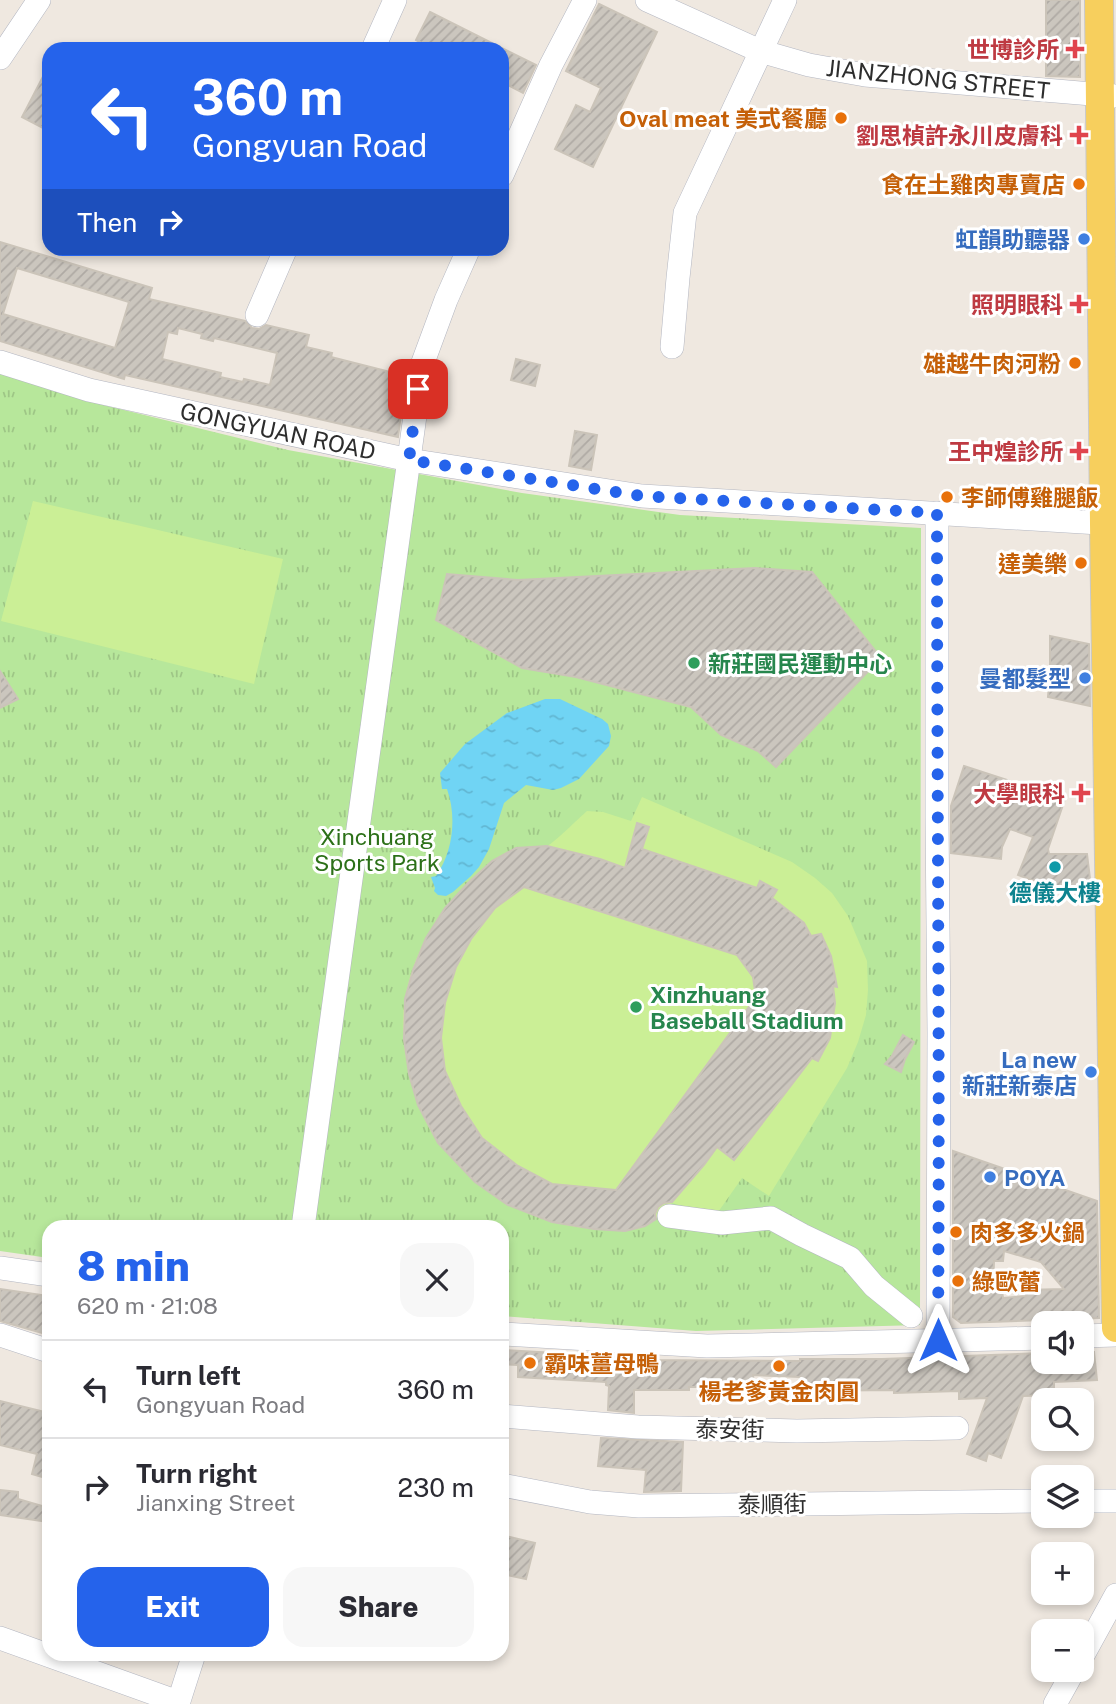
<!DOCTYPE html>
<meta charset="utf-8">
<style>
:root{--surface:#fff;--page:#f7f7f7;--text:#2b2b33;--muted:#7c7c81;--line:#e1e1e2;--accent:#2563eb}
body{margin:0;font-family:"Public Sans","Noto Sans TC",sans-serif;background:var(--page);color:var(--text);height:100vh;display:flex;flex-direction:column;font-size:26px;white-space:nowrap}
*{box-sizing:border-box;margin:0}
p{font-size:23px;color:var(--muted)}
.icon{flex:none;width:38px;height:38px;fill:none;stroke:currentColor;stroke-width:2;stroke-linecap:round;stroke-linejoin:round}
.map{position:relative;flex:1;overflow:hidden}
.panel{position:absolute;left:42px;top:1220px;width:467px;height:441px;display:flex;flex-direction:column;background:var(--surface);border-radius:21px;box-shadow:0 4px 10px #0003}
.panel>*{flex:none}
.top-card{position:absolute;left:42px;top:42px;width:467px;height:214px;border-radius:21px;box-shadow:0 4px 10px #0003;background:#2563eb;color:#fff;overflow:hidden}
.tools{position:absolute;left:1031px;top:1311px;display:grid;gap:14px}
.tools a{display:grid;place-items:center;width:63px;height:63px;border-radius:14px;background:var(--surface);box-shadow:0 4px 10px #0003;font-size:35px}
.pin{position:absolute;display:grid;place-items:center;width:60px;height:60px;color:#fff;margin:-30px;border-radius:14px;box-shadow:0 4px 10px #0006}
.me{position:absolute;width:77px;margin:-38px;rotate:0deg;stroke-linejoin:round;filter:drop-shadow(0 0 5px #0008)}
.turn{display:flex;align-items:center;gap:24px;height:147px;padding:0 35px;font-size:32px}
.turn .icon{width:91px;height:91px;stroke-width:2.5}
.turn b{display:block;font-size:49px;line-height:60px}
.then{display:flex;align-items:center;height:66px;padding:0 35px;background:#0003;gap:14px;font-size:26px}
.round{display:grid;place-items:center;flex:none;width:74px;height:74px;border-radius:21px;background:var(--page)}
.headline{display:flex;align-items:center;justify-content:space-between;height:119px;padding:0 35px}
h1{font-size:42px;font-weight:800;line-height:52px;color:var(--accent)}
.button{display:flex;gap:14px;margin-top:auto;padding:14px 35px}
.button a{flex:1;height:80px;border-radius:21px;background:var(--accent);color:#fff;font-size:28px;font-weight:800;line-height:80px;text-align:center}
.button a+a{background:var(--page);color:var(--text)}
ul{padding:0;list-style:none}
li{display:flex;align-items:center;gap:21px;height:98px;padding:0 35px;border-top:2px solid var(--line)}
li div{flex:1}
li b{display:block;font-size:26px}
li em{font-style:normal}
.map>svg:first-child{display:block}
.park{fill:url(#park-tufts)}
.pitch{fill:#cbef96}
.water{fill:url(#water-ripples)}
.building{fill:url(#building-hatch);stroke:#cbc4b9;stroke-width:2;fill-rule:evenodd}
.lines{fill:none;stroke-linecap:round;stroke-linejoin:round}
.minor-casing{stroke:#b3b6c1;stroke-width:24}
.major-casing{stroke:#c8c8c8;stroke-width:30}
.minor{stroke:#fff;stroke-width:23}
.major{stroke:#f7cf5d;stroke-width:28}
.route{stroke:#2563eb;stroke-width:12;stroke-dasharray:0 21.6}
.health-dot{fill:#e0444e;stroke:#fff;stroke-width:2.5}
.food-dot{fill:#e8710a;stroke:#fff;stroke-width:2.5}
.shop-dot{fill:#3f7fe0;stroke:#fff;stroke-width:2.5}
.leisure-dot{fill:#2e9e5b;stroke:#fff;stroke-width:2.5}
.culture-dot{fill:#0f9aa8;stroke:#fff;stroke-width:2.5}
.labels{text-anchor:middle;dominant-baseline:central;stroke-width:6;stroke-linejoin:round;paint-order:stroke}
.health-label{font-size:23px;font-weight:bold;fill:#be3a42;stroke:#fff;text-anchor:end}
.street-label{font-size:23px;fill:#2d2d2d;stroke:#fff}
.food-label{font-size:23px;font-weight:bold;fill:#c56008;stroke:#fff;text-anchor:end}
.shop-label{font-size:23px;font-weight:bold;fill:#366cbe;stroke:#fff;text-anchor:end}
.leisure-label{font-size:23px;font-weight:bold;fill:#27864d;stroke:#fff;text-anchor:start}
.park-label{font-size:23px;fill:#2c7018;stroke:#fff}
.culture-label{font-size:23px;font-weight:bold;fill:#0d838f;stroke:#fff}
</style>
<div class="map">
<svg width="1116" height="1704" viewBox="0 0 1116 1704">
<defs>
<pattern id="park-tufts" width="24" height="20" patternUnits="userSpaceOnUse" patternTransform="scale(1.75)"><rect width="24" height="20" fill="#b7e79b"/><path d="M3 7l-1-3M5 7V3M7 7l1-3M15 17l-1-3M17 17v-4M19 17l1-3" fill="none" stroke="#9ec686"/></pattern>
<pattern id="water-ripples" width="26" height="14" patternUnits="userSpaceOnUse" patternTransform="scale(1.75)"><rect width="26" height="14" fill="#70d4f4"/><path d="M2 4q2-2 4 0t4 0M15 11q2-2 4 0t4 0" fill="none" stroke="#61b6d2"/></pattern>
<pattern id="building-hatch" width="6" height="6" patternUnits="userSpaceOnUse" patternTransform="scale(1.75)"><rect width="6" height="6" fill="#cbc6be"/><path d="M-1 1l2-2M0 6l6-6M5 7l2-2" fill="none" stroke="#afaaa4"/></pattern>
</defs>
<rect width="100%" height="100%" fill="#efe8e0"/>
<path class="park" d="M0,373L83,400L288,450L522,493L680,515L921,528L920,1325L696,1331L502,1316V1227H49V1258L0,1251Z"/>
<g class="pitch">
<path d="M33,501L283,559L254,684L1,621Z"/>
<path d="M642,797L792,862L815,878L832,893L848,916L867,961L868,990L866,1015L858,1042L847,1068L769,1196L742,1178L716,1215L672,1203C664,1211 655,1222 644,1227C627,1233 565,1229 550,1220C527,1207 505,1190 484,1175C472,1167 444,1151 437,1141C412,1104 397,1042 405,998C411,966 426,932 447,907C464,885 488,858 515,849C525,846 537,850 547,846C554,843 579,818 587,811L603,812L631,821Z"/>
</g>
<path class="water" d="M545,699H560L602,719L608,724L611,736L609,746L579,779L561,788L553,790L526,785L504,803L489,849L479,867L471,876L453,892L446,896L438,895L434,891L435,888L431,877L436,876C453,852 457,817 447,789H442L440,773L465,744L507,713Z"/>
<g class="building">
<path d="M1046,0H1080V77L1046,76Z"/>
<path d="M599,4L657,32L593,167L555,149L576,105L590,112L601,88L566,71Z"/>
<path d="M430,12L536,65L523,93L502,82V49H433L416,40Z"/>
<path d="M49,65V131L22,117Z"/>
<path d="M0,242L152,288L149,299L245,321L252,328L259,329L266,325L309,335L306,347L332,353L331,357L406,376L398,437L125,375L124,379L0,341ZM17,268L129,302L115,348L3,314ZM178,328L202,334L201,338L213,341L214,338L277,353L270,385L244,379L243,382L220,377L221,373L162,359L168,332L177,334Z"/>
<path d="M516,359L540,365L535,386L511,380Z"/>
<path d="M575,431L597,435L591,470L569,466Z"/>
<path d="M755,568L812,572L881,658L776,767L758,751L721,735L691,707L576,677L522,668L436,620L447,574L518,580Z"/>
<path d="M1050,636L1089,644L1090,706L1048,697L1050,673Z"/>
<path d="M0,671L18,699L0,708Z"/>
<path d="M964,766L1065,799L1048,849L1049,854H1087L1091,887L1044,892L1045,885L1018,875L1033,837L1010,829L1002,847L1001,859L951,853V806Z"/>
<path d="M637,823L649,827L642,849L757,888L760,881L777,890L772,898L804,923L811,936L821,934L831,956L837,987L833,986L835,1003L830,1038L818,1061L812,1058L734,1160L717,1147L704,1165L672,1202L664,1203L658,1207L655,1214L656,1219L645,1226L625,1231L594,1229L552,1222L508,1205L475,1182L438,1143L418,1105L409,1074L404,1039L405,999L413,970L426,938L445,908L468,883L492,861L516,848L547,846L600,859L625,868ZM524,887L737,955L753,977L756,997L616,1190L552,1184L518,1166L482,1138L461,1106L445,1071L441,1038L445,1003L456,967L471,939L495,908Z"/>
<path d="M903,1035L914,1042L905,1059L901,1072L885,1064L892,1056Z"/>
<path d="M953,1151L1097,1201L1099,1318L961,1323L953,1317ZM1004,1251L1041,1262L1064,1289L1025,1290L1026,1296L1003,1298L1002,1291L993,1290L994,1261H1003Z"/>
<path d="M0,1289L49,1296V1335L0,1321Z"/>
<path d="M502,1350L609,1356L634,1358V1360L800,1361V1359H882L1043,1353V1362H1082V1352H1094L1097,1380L1054,1382V1395L1023,1396L1001,1458L988,1453L986,1461L967,1454L987,1398L959,1399V1391L894,1393V1390L800,1391V1377L753,1375L754,1387H689V1390H634V1413L608,1410L609,1386L606,1385V1382L518,1377V1365L502,1364Z"/>
<path d="M0,1401L49,1413V1479L32,1474L37,1454L0,1445Z"/>
<path d="M601,1438L683,1442L681,1491L644,1492L646,1470L598,1466Z"/>
<path d="M0,1490L18,1492V1499L49,1508V1522L0,1515Z"/>
<path d="M506,1536L535,1543L526,1579L502,1574V1551Z"/>
</g>
<g class="lines">
<defs>
<g id="minor">
<path d="M647,0L760,51L809,65L865,75L1116,96"/>
<path d="M373,49L395,0"/>
<path d="M0,58L39,0"/>
<path d="M502,175L551,65L585,0"/>
<path d="M257,315L286,248"/>
<path d="M672,347L678,278L685,213L785,0"/>
<path d="M0,362L89,390L409,460L642,496L1116,524"/>
<path d="M937,513V818L939,1032L938,1340"/>
<path d="M669,1216L722,1223L771,1218L802,1235L850,1258L874,1286L911,1316"/>
<path d="M303,1227L422,365L446,300L469,248"/>
<path d="M0,1268L49,1275"/>
<path d="M502,1334L707,1346L1043,1338"/>
<path d="M0,1335L49,1351"/>
<path d="M1082,1336L1116,1335"/>
<path d="M502,1416L638,1427L797,1431L957,1428"/>
<path d="M502,1485L590,1502L639,1506L1043,1501"/>
<path d="M1082,1501H1116"/>
<path d="M0,1638L178,1702"/>
<path d="M1082,1657L1116,1595"/>
<path d="M178,1704L194,1654"/>
<path d="M1055,1704L1074,1670"/>
</g>
<path id="major" d="M1099,0L1104,524L1116,1328"/>
</defs>
<use href="#minor" class="minor-casing"/>
<use href="#major" class="major-casing"/>
<use href="#minor" class="minor"/>
<use href="#major" class="major"/>
</g>
<g class="lines">
<path class="route" d="M418,389L409,460L642,496L937,513C937,789 940,1064 938,1340"/>
</g>
<g class="health-dot">
<path d="M1071.5 38.5h7v7h7v7h-7v7h-7v-7h-7v-7h7z"/>
<path d="M1075.5 124.5h7v7h7v7h-7v7h-7v-7h-7v-7h7z"/>
<path d="M1075.5 293.5h7v7h7v7h-7v7h-7v-7h-7v-7h7z"/>
<path d="M1075.5 440.5h7v7h7v7h-7v7h-7v-7h-7v-7h7z"/>
<path d="M1077.5 782.5h7v7h7v7h-7v7h-7v-7h-7v-7h7z"/>
</g>
<g class="food-dot">
<circle cx="841" cy="118" r="7"/>
<circle cx="1079" cy="184" r="7"/>
<circle cx="1075" cy="363" r="7"/>
<circle cx="947" cy="497" r="7"/>
<circle cx="1081" cy="563" r="7"/>
<circle cx="956" cy="1232" r="7"/>
<circle cx="958" cy="1281" r="7"/>
<circle cx="530" cy="1363" r="7"/>
<circle cx="779" cy="1366" r="7"/>
</g>
<g class="shop-dot">
<circle cx="1084" cy="239" r="7"/>
<circle cx="1085" cy="678" r="7"/>
<circle cx="1091" cy="1072" r="7"/>
<circle cx="990" cy="1177" r="7"/>
</g>
<g class="leisure-dot">
<circle cx="694" cy="663" r="7"/>
<circle cx="636" cy="1007" r="7"/>
</g>
<circle class="culture-dot" cx="1055" cy="867" r="7"/>
<g class="labels">
<g class="health-label">
<text x="1059" y="49">世博診所</text>
<text x="1063" y="135">劉思楨許永川皮膚科</text>
<text x="1063" y="304">照明眼科</text>
<text x="1063" y="451">王中煌診所</text>
<text x="1065" y="793">大學眼科</text>
</g>
<g class="street-label">
<text transform="translate(938 79) rotate(6)">JIANZHONG STREET</text>
<text transform="translate(278 431) rotate(12)">GONGYUAN ROAD</text>
<text transform="translate(730 1429) rotate(1)">泰安街</text>
<text transform="translate(772 1504) rotate(-1)">泰順街</text>
</g>
<g class="food-label">
<text x="827" y="118">Oval meat 美式餐廳</text>
<text x="1065" y="184">食在土雞肉專賣店</text>
<text x="1061" y="363">雄越牛肉河粉</text>
<text x="961" y="497" text-anchor="start">李師傅雞腿飯</text>
<text x="1067" y="563">達美樂</text>
<text x="970" y="1232" text-anchor="start">肉多多火鍋</text>
<text x="972" y="1281" text-anchor="start">綠歐蕾</text>
<text x="544" y="1363" text-anchor="start">霸味薑母鴨</text>
<text x="779" y="1391" text-anchor="middle">楊老爹黃金肉圓</text>
</g>
<g class="shop-label">
<text x="1070" y="239">虹韻助聽器</text>
<text x="1071" y="678">曼都髮型</text>
<text x="1077" y="1059">La new<tspan x="1077" dy="26">新莊新泰店</tspan></text>
<text x="1004" y="1177" text-anchor="start">POYA</text>
</g>
<g class="leisure-label">
<text x="708" y="663">新莊國民運動中心</text>
<text x="650" y="994">Xinzhuang<tspan x="650" dy="26">Baseball Stadium</tspan></text>
</g>
<g class="park-label">
<text x="377" y="836">Xinchuang<tspan x="377" dy="26">Sports Park</tspan></text>
</g>
<g class="culture-label">
<text x="1055" y="892">德儀大樓</text>
</g>
</g>
</svg>
<div class="tools">
<a><svg class="icon" aria-label="sound" viewBox="0 0 24 24"><path d="M4 9h4l5-4v14l-5-4H4zM17 9q2 3 0 6"/></svg></a>
<a><svg class="icon" aria-label="search" viewBox="0 0 24 24"><circle cx="10" cy="10" r="6"/><path d="M15 15l6 6"/></svg></a>
<a><svg class="icon" aria-label="layers" viewBox="0 0 24 24"><path d="M12 4l9 5-9 5-9-5zM3 14l9 5 9-5"/></svg></a>
<a>+</a>
<a>−</a>
</div>
<div class="pin" style="left:418px;top:389px;background:#d93025"><svg class="icon" aria-label="arrive" viewBox="0 0 24 24"><path d="M6 21V4h12l-3 4 3 4H6"/></svg></div>
<svg class="me" style="left:938px;top:1340px" viewBox="-20 -20 40 40"><path d="M0-17L14 15 0 8-14 15z" fill="#2563eb" stroke="#fff" stroke-width="4"/></svg>
<div class="top-card">
<div class="turn"><svg class="icon" aria-label="left" viewBox="0 0 24 24"><path d="M17 20v-9H6M10 6l-5 5 5 5"/></svg><div><b>360 m</b>Gongyuan Road</div></div>
<div class="then">Then<svg class="icon" aria-label="right" viewBox="0 0 24 24"><path d="M7 20v-9h11M14 6l5 5-5 5"/></svg></div>
</div>
<section class="panel">
<div class="headline"><div><h1>8 min</h1><p>620 m · 21:08</p></div><a class="round"><svg class="icon" aria-label="close" viewBox="0 0 24 24"><path d="M6 6l12 12M18 6L6 18"/></svg></a></div>
<ul>
<li><svg class="icon" aria-label="left" viewBox="0 0 24 24"><path d="M17 20v-9H6M10 6l-5 5 5 5"/></svg><div><b>Turn left</b><p>Gongyuan Road</p></div><em>360 m</em></li>
<li><svg class="icon" aria-label="right" viewBox="0 0 24 24"><path d="M7 20v-9h11M14 6l5 5-5 5"/></svg><div><b>Turn right</b><p>Jianxing Street</p></div><em>230 m</em></li>
</ul>
<div class="button"><a>Exit</a><a>Share</a></div>
</section>
</div>
